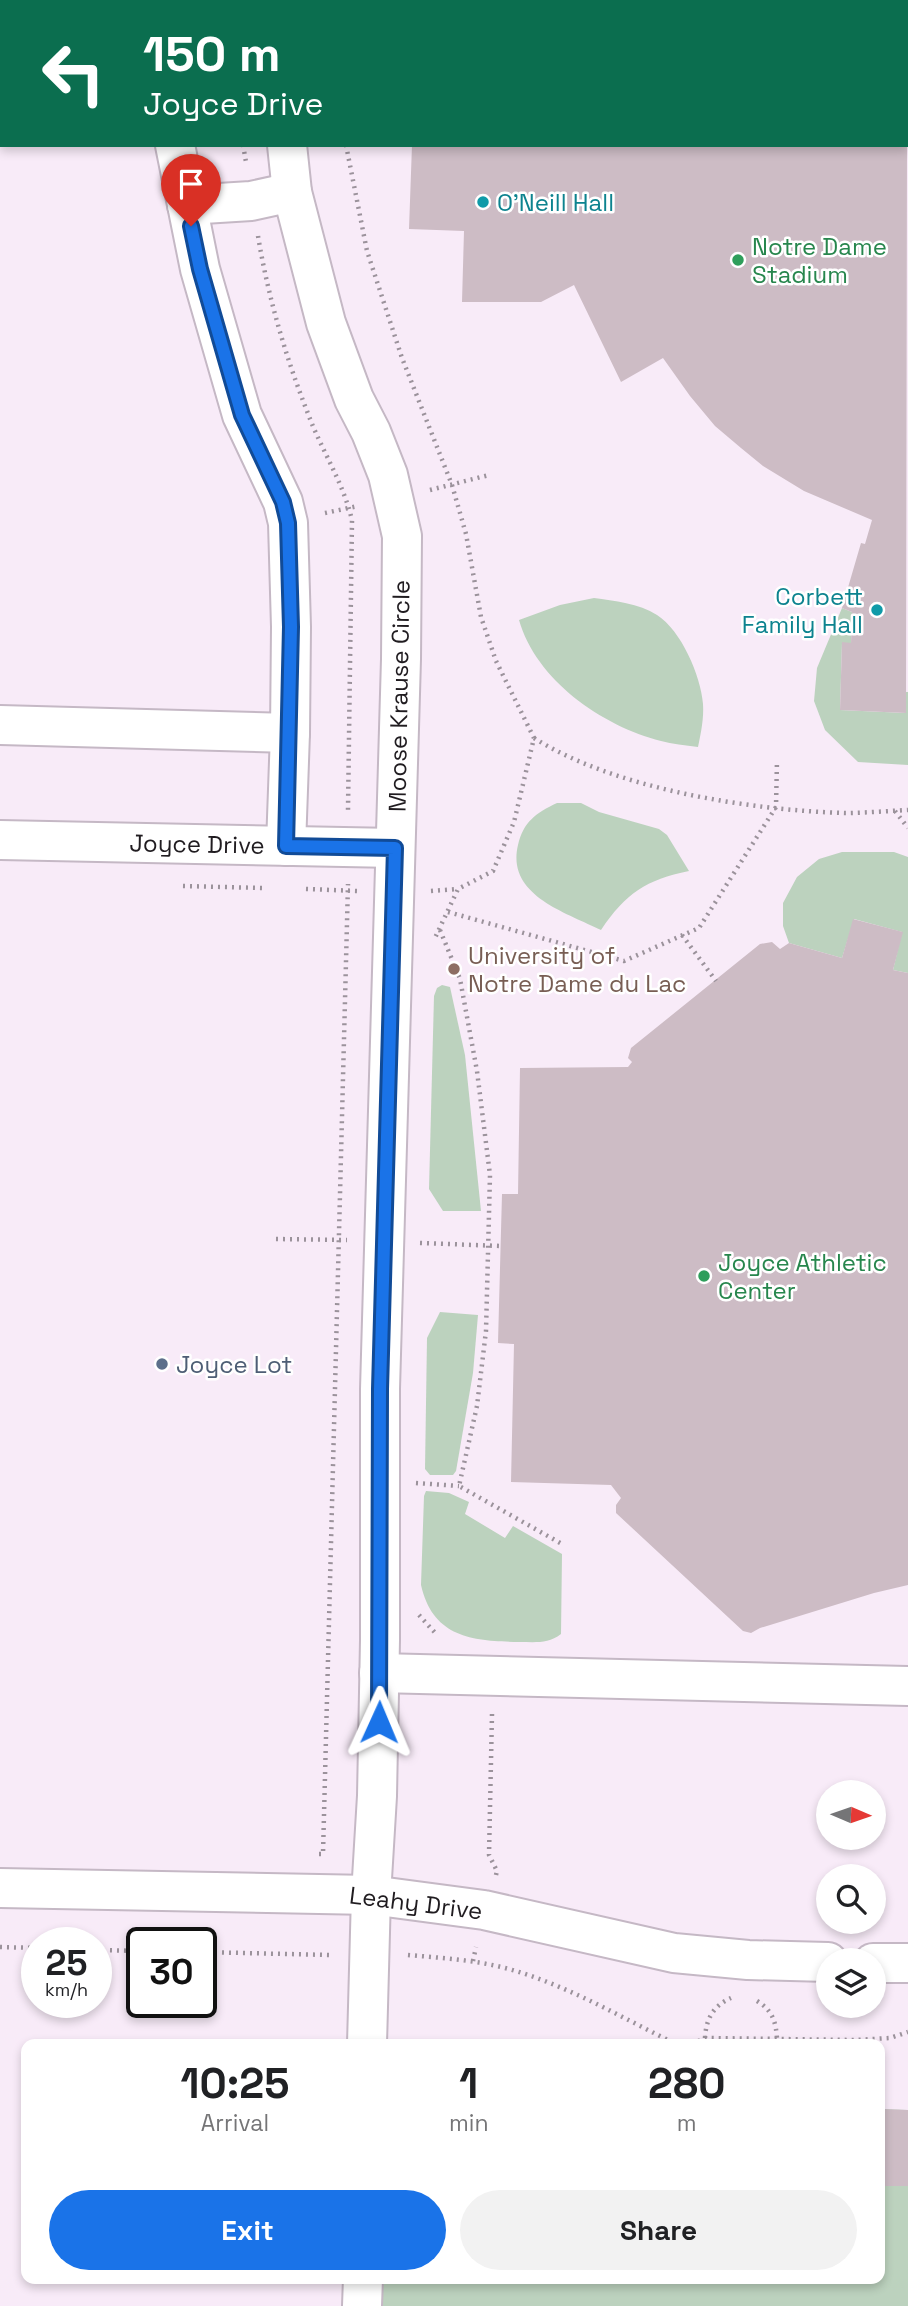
<!DOCTYPE html>
<style>
:root{--surface:#fff;--page:#f2f2f2;--text:#202124;--muted:#757577;--accent:#1a73e8}
body{margin:0;font-family:"Space Grotesk",sans-serif;background:var(--page);color:var(--text);height:100vh;display:flex;flex-direction:column;font-size:26px;white-space:nowrap}
*{box-sizing:border-box;margin:0}
p{font-size:23px;color:var(--muted)}
.icon{flex:none;width:38px;height:38px;fill:none;stroke:currentColor;stroke-width:2;stroke-linecap:round;stroke-linejoin:round}
.map{position:relative;flex:1;overflow:hidden}
.details{position:absolute;left:21px;top:2039px;width:864px;height:245px;display:flex;flex-direction:column;background:var(--surface);border-radius:14px;box-shadow:0 4px 10px #0003}
.details>*{flex:none}
.hud{position:absolute;left:0px;top:0px;width:908px;height:147px;box-shadow:0 4px 10px #0003;background:#0b6e4f;color:#fff;overflow:hidden}
.needle{width:46px;rotate:92deg}
.controls{position:absolute;left:816px;top:1780px;display:grid;gap:14px}
.controls a{display:grid;place-items:center;width:70px;height:70px;border-radius:50%;background:var(--surface);box-shadow:0 4px 10px #0003;font-size:35px}
.speed{position:absolute;left:21px;top:1927px;display:flex;gap:14px;font-size:35px;font-weight:700;text-align:center}
.speed>*{display:grid;place-content:center;width:91px;height:91px;border-radius:50%;background:var(--surface);box-shadow:0 4px 10px #0003;line-height:1}
.speed small{font-size:18px;font-weight:400}
.speed .limit{border:4px solid #111;border-radius:10px;background:#fff;color:#111}
.pin{position:absolute;display:grid;place-items:center;width:60px;height:60px;color:#fff;margin:-72px -30px;border-radius:50% 50% 50% 0;rotate:-45deg;box-shadow:0 0 7px #0007}
.pin .icon{rotate:45deg}
.me{position:absolute;width:77px;margin:-38px;rotate:1deg;stroke-linejoin:round;filter:drop-shadow(0 0 5px #0008)}
.turn{display:flex;align-items:center;gap:24px;height:147px;padding:0 28px;font-size:32px}
.turn .icon{width:91px;height:91px;stroke-width:2.5}
.turn b{display:block;font-size:49px;line-height:60px}
.eta{display:flex;justify-content:space-evenly;align-items:center;height:119px;text-align:center}
.eta b{font-size:42px;font-weight:600;line-height:49px}
.action{display:flex;gap:14px;margin-top:auto;padding:14px 28px}
.action a{flex:1;height:80px;border-radius:42px;background:var(--accent);color:#fff;font-size:28px;font-weight:600;line-height:80px;text-align:center}
.action a+a{background:var(--page);color:var(--text)}
.map>svg:first-child{display:block}
.green{fill:#bcd2be}
.building{fill:#cdbcc5}
.lines{fill:none;stroke-linecap:round;stroke-linejoin:round}
.minor-casing{stroke:#c5b8c5;stroke-width:42}
.path{stroke:#9b929b;stroke-width:4.5;stroke-dasharray:2 5;stroke-linecap:butt}
.minor{stroke:#fff;stroke-width:38}
.route-casing{stroke:#114b97;stroke-width:18}
.route{stroke:#1a73e8;stroke-width:12}
.culture-dot{fill:#0f9aa8;stroke:#fff;stroke-width:2.5}
.leisure-dot{fill:#2e9e5b;stroke:#fff;stroke-width:2.5}
.education-dot{fill:#8d6e63;stroke:#fff;stroke-width:2.5}
.service-dot{fill:#5c6f8a;stroke:#fff;stroke-width:2.5}
.labels{text-anchor:middle;dominant-baseline:central;stroke-width:5;stroke-linejoin:round;paint-order:stroke}
.culture-label{font-size:24px;fill:#0d838f;stroke:#fff;text-anchor:start}
.leisure-label{font-size:24px;fill:#27864d;stroke:#fff;text-anchor:start}
.street-label{font-size:24px;fill:#201c20;stroke:#fff}
.education-label{font-size:24px;fill:#785e54;stroke:#fff;text-anchor:start}
.service-label{font-size:24px;fill:#4e5e75;stroke:#fff;text-anchor:start}
</style>
<div class="map">
<svg width="908" height="2306" viewBox="0 0 908 2306">
<rect width="100%" height="100%" fill="#f8ebf8"/>
<g class="green">
<path d="M594,598C614,601 639,603 657,615C681,630 701,676 703,704C704,718 701,733 698,747C685,745 672,744 661,741C602,726 536,680 519,620L560,605Z"/>
<path d="M842,608L852,612L851,643H842L840,710L906,713V692H908V765L858,762L825,730L814,701L817,668Z"/>
<path d="M557,803H581L599,812L659,829L667,835L689,871C646,880 626,893 601,930C565,912 506,895 518,845C523,822 536,813 557,803Z"/>
<path d="M842,852H894L908,857V973L893,970L902,932L854,919L842,958L789,943L783,926V903L797,877L819,859Z"/>
<path d="M442,985L450,987L465,1055L481,1211H443L429,1189L434,996L437,988Z"/>
<path d="M440,1312L478,1315L473,1373L456,1471L453,1475H430L425,1469L427,1338Z"/>
<path d="M426,1491L449,1493L469,1502L465,1514L505,1538L513,1526L562,1554L561,1634C548,1644 536,1642 519,1642C473,1641 433,1638 421,1585L424,1496Z"/>
<path d="M880,2109L908,2110V2306H377L378,2279L880,2278Z"/>
</g>
<g class="building">
<path d="M412,145H907L906,713L840,710L842,642L851,643L852,612L842,608L861,543L865,544L872,520L804,491L763,466L741,448L715,426L690,396L663,358L621,382L574,285L541,302H462L464,231L409,229Z"/>
<path d="M853,919L903,932L893,970L908,973V1585L874,1593L760,1628L751,1633L743,1631L616,1513V1505L621,1498L611,1485L511,1482L514,1344L498,1343L502,1194H518L520,1068L628,1067L632,1062L628,1058L631,1048L760,944L772,942L780,949L789,943L842,958Z"/>
<path d="M880,2109L908,2110V2186H880Z"/>
</g>
<g class="lines">
<defs>
<g id="minor">
<path d="M279,0V2"/>
<path d="M169,2V0"/>
<path d="M287,145L292,192L326,323L354,399L371,432L388,475L402,536L401,659L380,1389V1640L377,1796L371,1895L367,2044"/>
<path d="M187,205L251,201L292,192"/>
<path d="M0,725L290,733L291,627L288,523L283,502L242,415L200,269L175,145"/>
<path d="M0,840L395,848"/>
<path d="M286,846L290,733"/>
<path d="M379,1673L908,1686"/>
<path d="M0,1888L371,1895L484,1910L674,1953L748,1960L828,1962"/>
<path d="M873,1963H908"/>
<path d="M362,2306L363,2278"/>
</g>
</defs>
<use href="#minor" class="minor-casing"/>
<g class="path">
<path d="M335,0V2"/>
<path d="M340,0L407,1"/>
<path d="M235,2V0"/>
<path d="M243,145L246,162"/>
<path d="M346,145L367,251L402,358L452,485L466,534L481,617L496,661L534,738L514,822L493,871L458,889L434,940"/>
<path d="M258,236C268,296 285,355 307,411C321,450 342,479 352,520L348,810"/>
<path d="M430,490L489,475"/>
<path d="M325,513L358,506"/>
<path d="M534,738C615,789 749,810 844,813C865,813 887,811 908,810"/>
<path d="M895,811L908,828"/>
<path d="M183,886L263,888"/>
<path d="M306,889L358,891"/>
<path d="M431,891L458,889"/>
<path d="M448,912L624,961L699,928L776,807L777,760"/>
<path d="M440,930L460,979L477,1071L490,1175L486,1331L477,1406L459,1486L562,1544"/>
<path d="M682,935L716,981"/>
<path d="M276,1239L347,1240"/>
<path d="M420,1243L501,1246"/>
<path d="M416,1483L459,1486"/>
<path d="M419,1615L437,1635"/>
<path d="M492,1714L489,1855L497,1871L496,1875"/>
<path d="M319,1854H323L348,884"/>
<path d="M0,1947L37,1948"/>
<path d="M96,1950L142,1951"/>
<path d="M201,1952L330,1955"/>
<path d="M408,1955C442,1958 476,1960 509,1969C566,1985 617,2015 670,2041L682,2044"/>
<path d="M473,1961L476,1947"/>
<path d="M757,2001C772,2010 776,2021 777,2039"/>
<path d="M705,2038C706,2019 713,2006 731,1998"/>
<path d="M692,2044L705,2038L855,2040L890,2038L908,2032"/>
</g>
<use href="#minor" class="minor"/>
</g>
<g class="lines">
<defs>
<path id="route" d="M191,226L200,269L242,415L283,502L288,523L291,627L286,846L395,848L380,1389L379,1722"/>
</defs>
<use href="#route" class="route-casing"/>
<use href="#route" class="route"/>
</g>
<g class="culture-dot">
<circle cx="483" cy="202" r="7"/>
<circle cx="877" cy="610" r="7"/>
</g>
<g class="leisure-dot">
<circle cx="738" cy="260" r="7"/>
<circle cx="704" cy="1276" r="7"/>
</g>
<circle class="education-dot" cx="454" cy="969" r="7"/>
<circle class="service-dot" cx="162" cy="1364" r="7"/>
<g class="labels">
<g class="culture-label">
<text x="497" y="202">O'Neill Hall</text>
<text x="863" y="596" text-anchor="end">Corbett<tspan x="863" dy="28">Family Hall</tspan></text>
</g>
<g class="leisure-label">
<text x="752" y="246">Notre Dame<tspan x="752" dy="28">Stadium</tspan></text>
<text x="718" y="1262">Joyce Athletic<tspan x="718" dy="28">Center</tspan></text>
</g>
<g class="street-label">
<text transform="translate(399 696) rotate(-89)">Moose Krause Circle</text>
<text transform="translate(197 844) rotate(1)">Joyce Drive</text>
<text transform="translate(416 1903) rotate(7)">Leahy Drive</text>
</g>
<g class="education-label">
<text x="468" y="955">University of<tspan x="468" dy="28">Notre Dame du Lac</tspan></text>
</g>
<g class="service-label">
<text x="176" y="1364">Joyce Lot</text>
</g>
</g>
</svg>
<div class="controls">
<a><svg class="needle" viewBox="-14 -14 28 28"><path d="M0-13l5 13h-10z" fill="#e53935"/><path d="M0 13l5-13h-10z" fill="#757577"/></svg></a>
<a><svg class="icon" aria-label="search" viewBox="0 0 24 24"><circle cx="10" cy="10" r="6"/><path d="M15 15l6 6"/></svg></a>
<a><svg class="icon" aria-label="layers" viewBox="0 0 24 24"><path d="M12 4l9 5-9 5-9-5zM3 14l9 5 9-5"/></svg></a>
</div>
<div class="speed"><div>25<small>km/h</small></div><div class="limit">30</div></div>
<div class="pin" style="left:191px;top:226px;background:#d93025"><svg class="icon" aria-label="arrive" viewBox="0 0 24 24"><path d="M6 21V4h12l-3 4 3 4H6"/></svg></div>
<svg class="me" style="left:379px;top:1722px" viewBox="-20 -20 40 40"><path d="M0-17L14 15 0 8-14 15z" fill="#1a73e8" stroke="#fff" stroke-width="4"/></svg>
<div class="hud">
<div class="turn"><svg class="icon" aria-label="left" viewBox="0 0 24 24"><path d="M17 20v-9H6M10 6l-5 5 5 5"/></svg><div><b>150 m</b>Joyce Drive</div></div>
</div>
<section class="details">
<div class="eta">
<div><b>10:25</b><p>Arrival</p></div>
<div><b>1</b><p>min</p></div>
<div><b>280</b><p>m</p></div>
</div>
<div class="action"><a>Exit</a><a>Share</a></div>
</section>
</div>
